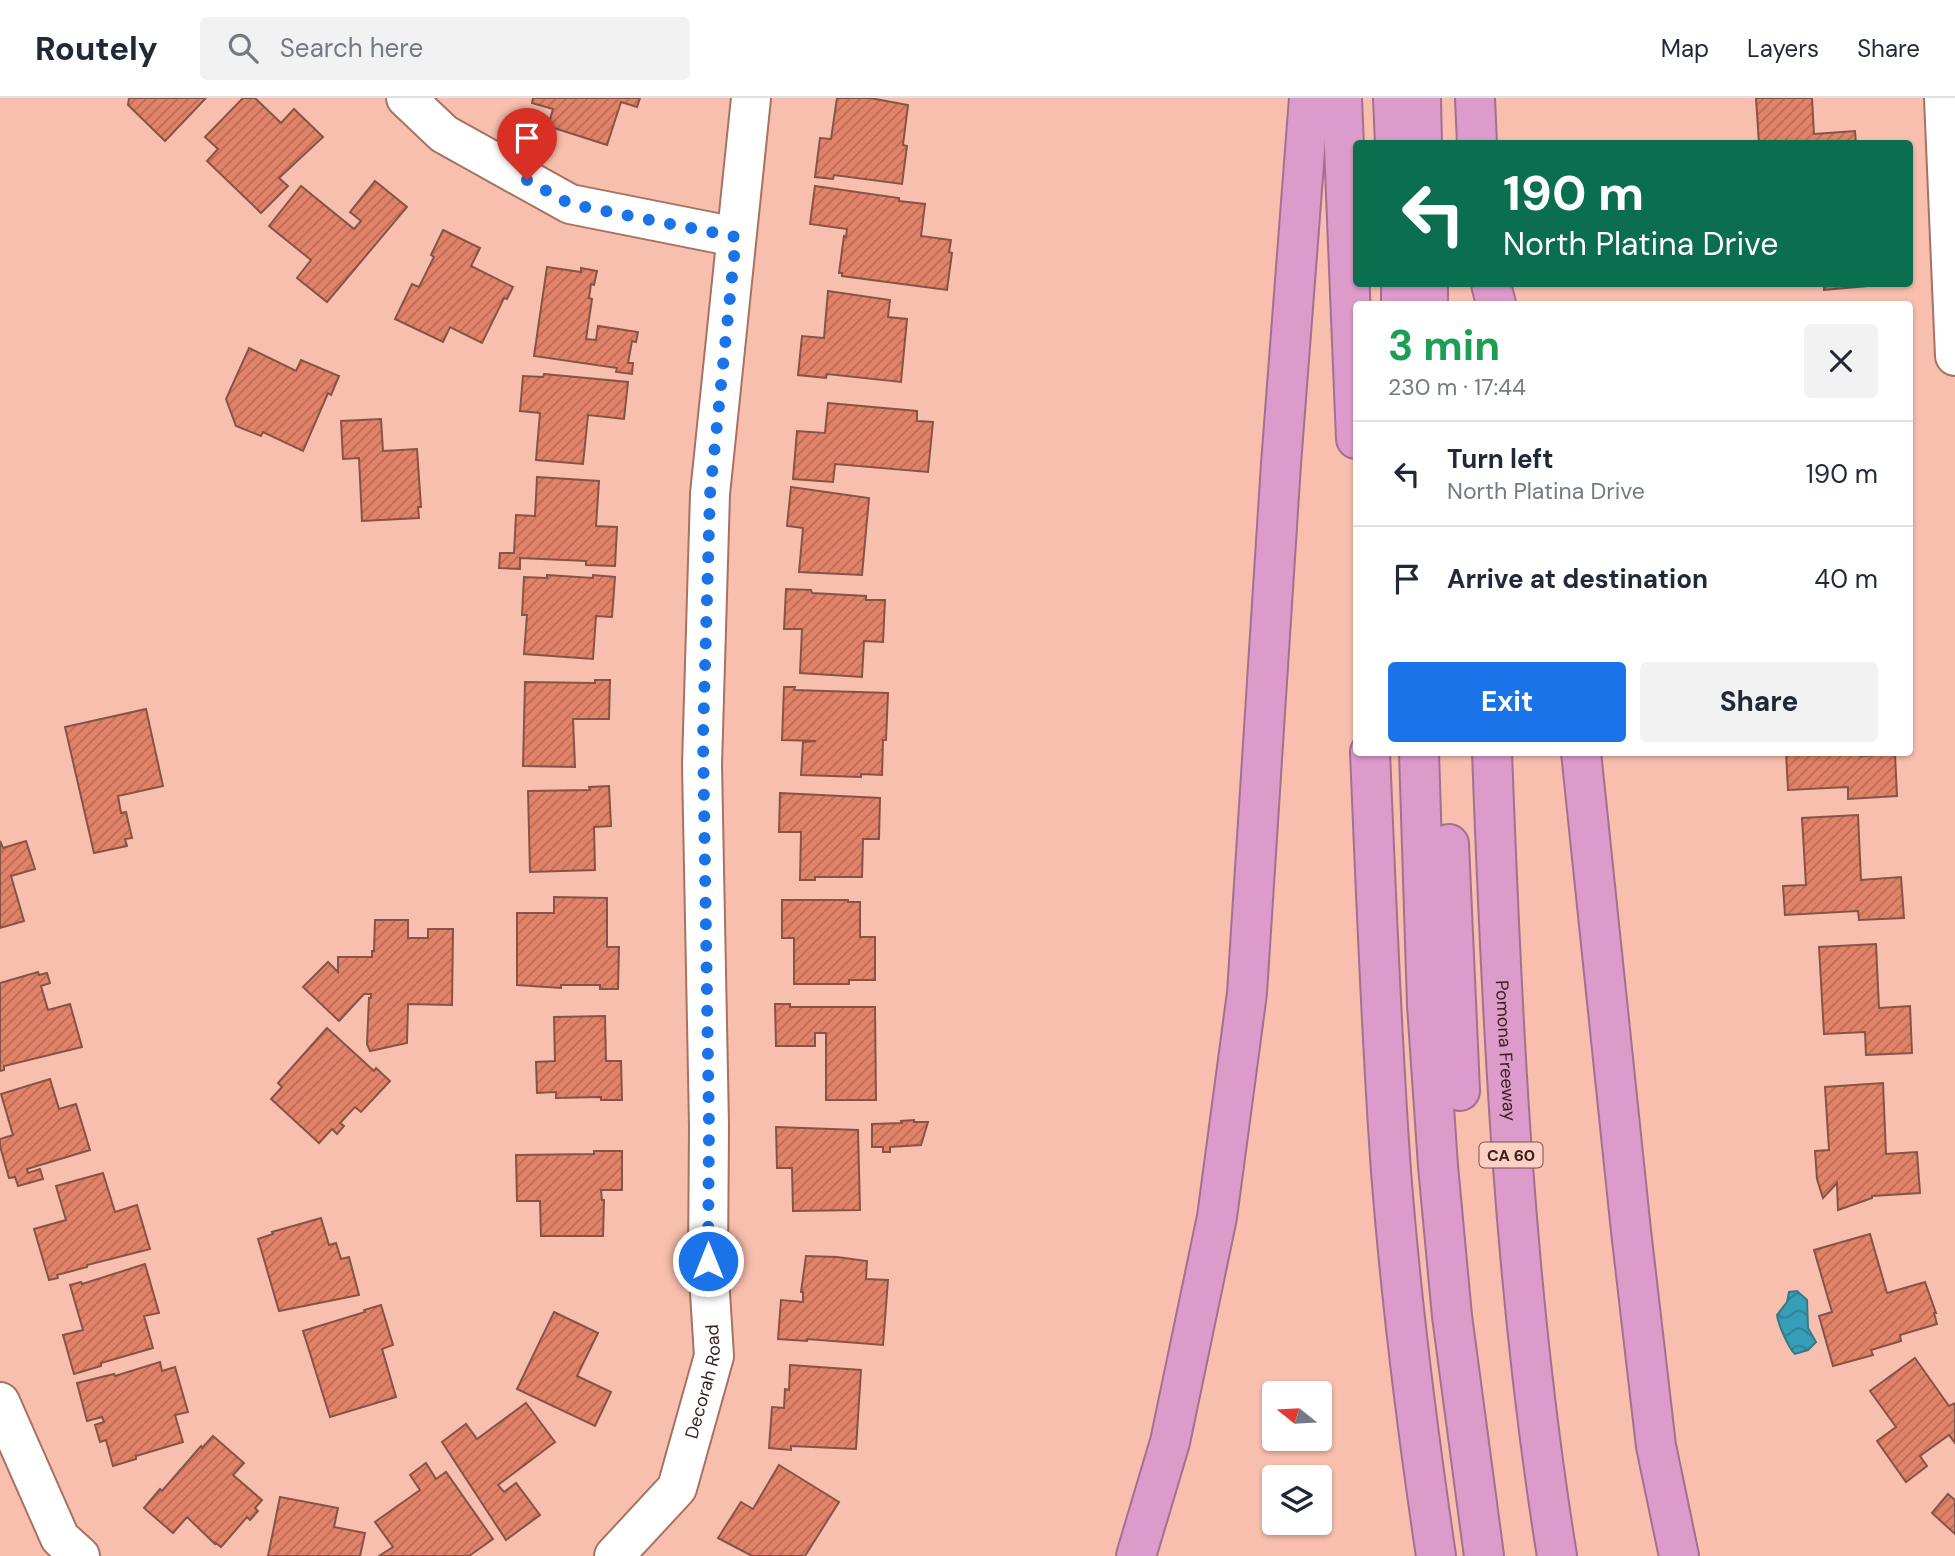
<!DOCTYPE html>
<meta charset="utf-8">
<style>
:root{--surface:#fff;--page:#f2f2f3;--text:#1f2937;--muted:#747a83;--line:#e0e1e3;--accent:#1a73e8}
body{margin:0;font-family:"DM Sans",sans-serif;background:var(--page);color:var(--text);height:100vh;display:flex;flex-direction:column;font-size:26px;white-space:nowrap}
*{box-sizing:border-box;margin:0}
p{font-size:23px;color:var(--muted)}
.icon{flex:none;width:38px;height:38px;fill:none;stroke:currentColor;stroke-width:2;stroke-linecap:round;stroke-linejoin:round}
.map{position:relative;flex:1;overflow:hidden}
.side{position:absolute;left:1353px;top:203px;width:560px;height:455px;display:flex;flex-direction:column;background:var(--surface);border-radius:7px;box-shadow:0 2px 5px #0004}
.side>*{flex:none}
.guide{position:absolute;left:1353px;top:42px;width:560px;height:147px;border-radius:7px;box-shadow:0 2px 5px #0004;background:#0b6e4f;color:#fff;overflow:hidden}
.needle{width:46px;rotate:288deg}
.fabs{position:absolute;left:1262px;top:1283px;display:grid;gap:14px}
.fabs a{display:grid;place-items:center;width:70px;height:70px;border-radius:7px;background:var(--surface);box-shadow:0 2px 5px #0004;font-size:35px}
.pin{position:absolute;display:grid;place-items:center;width:60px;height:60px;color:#fff;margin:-72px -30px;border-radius:50% 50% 50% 0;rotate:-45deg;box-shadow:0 0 7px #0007}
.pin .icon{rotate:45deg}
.me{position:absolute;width:77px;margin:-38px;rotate:0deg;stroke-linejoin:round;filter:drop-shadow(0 0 5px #0008)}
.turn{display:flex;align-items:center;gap:24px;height:147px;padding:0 35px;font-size:32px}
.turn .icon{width:91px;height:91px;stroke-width:2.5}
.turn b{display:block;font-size:49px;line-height:60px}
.round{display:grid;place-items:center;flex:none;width:74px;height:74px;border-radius:7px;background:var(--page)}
.overview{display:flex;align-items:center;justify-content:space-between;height:119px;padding:0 35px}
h1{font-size:42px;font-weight:700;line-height:52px;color:#1e9e55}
.primary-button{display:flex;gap:14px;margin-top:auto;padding:14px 35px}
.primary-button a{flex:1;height:80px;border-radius:7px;background:var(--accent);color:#fff;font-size:28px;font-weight:700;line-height:80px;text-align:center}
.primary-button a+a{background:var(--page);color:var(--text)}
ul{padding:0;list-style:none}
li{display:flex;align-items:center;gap:21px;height:105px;padding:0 35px;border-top:2px solid var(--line)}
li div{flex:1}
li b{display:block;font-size:26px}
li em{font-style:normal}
header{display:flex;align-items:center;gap:42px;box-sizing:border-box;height:98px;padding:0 35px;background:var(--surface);border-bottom:2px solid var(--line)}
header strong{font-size:33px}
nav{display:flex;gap:38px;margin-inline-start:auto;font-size:24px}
.search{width:490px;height:63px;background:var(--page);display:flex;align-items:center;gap:18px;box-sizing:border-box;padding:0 24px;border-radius:7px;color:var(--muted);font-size:26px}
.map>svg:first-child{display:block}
.water{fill:url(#water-waves);stroke:#367888;stroke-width:2}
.building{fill:url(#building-hatch);stroke:#865446;stroke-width:2}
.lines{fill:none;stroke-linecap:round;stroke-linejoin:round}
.street-casing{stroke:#a67263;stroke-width:42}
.highway-casing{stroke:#a3708e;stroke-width:42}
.street{stroke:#fff;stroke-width:38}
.highway{stroke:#dd9bcc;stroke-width:38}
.route{stroke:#1a73e8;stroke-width:12;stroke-dasharray:0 21.6}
.labels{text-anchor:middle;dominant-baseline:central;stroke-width:5;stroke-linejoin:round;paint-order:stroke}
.shield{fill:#fecfc2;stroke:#73554d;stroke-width:2}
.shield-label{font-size:16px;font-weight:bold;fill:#37211b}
.street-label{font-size:18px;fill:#37211b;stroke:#fecfc2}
</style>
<header>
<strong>Routely</strong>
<div class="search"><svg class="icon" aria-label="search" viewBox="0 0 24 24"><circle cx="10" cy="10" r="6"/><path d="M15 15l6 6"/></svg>Search here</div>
<nav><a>Map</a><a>Layers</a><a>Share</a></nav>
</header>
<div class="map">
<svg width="1955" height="1458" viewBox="0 0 1955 1458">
<defs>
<pattern id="water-waves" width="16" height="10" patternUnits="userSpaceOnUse" patternTransform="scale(1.75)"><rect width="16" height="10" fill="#369eb6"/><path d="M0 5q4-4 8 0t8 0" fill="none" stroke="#2e8093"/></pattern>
<pattern id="building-hatch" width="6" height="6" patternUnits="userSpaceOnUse" patternTransform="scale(1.75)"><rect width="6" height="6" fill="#e28369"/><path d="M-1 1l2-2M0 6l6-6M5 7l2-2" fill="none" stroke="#b86b56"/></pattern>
</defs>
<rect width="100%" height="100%" fill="#f9bfae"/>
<path class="water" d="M1797,1193L1807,1202L1808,1230L1816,1244L1808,1252L1795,1256C1789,1251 1778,1226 1777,1217L1787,1204L1789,1194Z"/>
<g class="building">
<path d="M129,0H206L165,43L128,7Z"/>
<path d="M243,0H255L281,25L294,11L323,39L279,80L288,88L261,115L207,63L218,51L205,39Z"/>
<path d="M533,0H640L637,9L621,4L607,47L548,28L553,11L532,5Z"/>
<path d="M837,0H870L908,7L903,47L907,48L902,86L834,77L833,81L815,79L820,40L831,41Z"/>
<path d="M1756,0H1812L1814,36L1855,33L1856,46H1759Z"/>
<path d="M375,83L407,109L327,204L297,180L311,162L269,128L301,88L354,131L361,123L350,114Z"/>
<path d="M815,88L899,100V103L925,106L921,138L951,142L949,154L952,155L947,192L842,178V175H839L844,138L846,139L847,131L810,126Z"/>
<path d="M443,132L480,150L471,168L513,189L507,201L504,200L482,245L450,229L443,244L395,221L412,186L419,189L434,159L431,157Z"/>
<path d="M547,169L581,174V170L597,173L594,187L591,186L589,200L592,201L586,241L596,242L598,228L638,234L636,244L632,243L628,265H633L632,276L616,274L617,270L534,258Z"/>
<path d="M1824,186H1867V188L1824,192Z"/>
<path d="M828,193L890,202L888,219L907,221L901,284L827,276L826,280L798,277L802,238L824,240Z"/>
<path d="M249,250L296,273L301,262L339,278L331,297L328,295L303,353L263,334L261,338L236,328L226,301Z"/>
<path d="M544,276L628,284L624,321L588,317L583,366L536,362L540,315L520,313L523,278L543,279Z"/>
<path d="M828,305L917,313V323L933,324L928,374L835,366L833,384L793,381L797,333L825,335Z"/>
<path d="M381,321L383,353L417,351L421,409H418L419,420L362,423L359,360L343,361L341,323Z"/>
<path d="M537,379L599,383L596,428L617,429L615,468L586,467V463L520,460V471L499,470L500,455H514L516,417L535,418Z"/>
<path d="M791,389L869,400L862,477L799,474L803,430L787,428Z"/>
<path d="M547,477L593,480V477L615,479L612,519L596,518L593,561L524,556L527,517H522L524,479L547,480Z"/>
<path d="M786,491L811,492L812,495L866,498V502H885L883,544L864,543L862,579L800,575L802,531H784Z"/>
<path d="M595,582H610L609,621H573L575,669L523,668L525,584L595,585Z"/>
<path d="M784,589H795L794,592L888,595L886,642H883L882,677L861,676V679L801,677L803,644L816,643L782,642Z"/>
<path d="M146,611L163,688L118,698L121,715L126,714L132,740L125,741L127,748L94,755L65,629Z"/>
<path d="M1786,654H1859L1860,658L1895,656L1897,698L1848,701V689L1788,692Z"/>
<path d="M609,688L611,728L594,729L595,772L530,774L528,693L590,692L589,689Z"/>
<path d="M780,695L880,700L879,741H863L862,779H815V782H800L801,734H779Z"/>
<path d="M1858,717L1861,782L1901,779L1904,820L1859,822L1858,813L1785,817L1783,788L1806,787L1802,720Z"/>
<path d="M0,743L3,750L26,743L35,771L11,778L24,823L0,830Z"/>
<path d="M554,799L607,800V849H619L618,891H600V887H561V890L517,887V815H554Z"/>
<path d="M782,802H848V804H860V839H875V882H849V886H794V840H782Z"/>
<path d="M375,822H408V840H428V831H453L452,907L408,906L407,945L370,953L367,946L369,900H371V896H364L339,923L303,889L328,864L338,874V859H372V853H374Z"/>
<path d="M1876,846L1879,910L1910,908L1912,955L1866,957L1865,934L1824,936L1819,849Z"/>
<path d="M38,874L39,877L47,875L50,885L41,888L48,912L70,906L82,949L4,968V972L0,973V885Z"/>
<path d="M775,906H790V909H875L876,1002H826V935H815V948H776Z"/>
<path d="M605,918L606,963H621L622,1002H601V999L556,1000V994L537,995L536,964L555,963L554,919Z"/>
<path d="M327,930L374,973L376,970L390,983L361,1014L355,1009L340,1025L344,1028L337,1036L332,1031L319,1045L271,1001L282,989L278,985Z"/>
<path d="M50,981L59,1011L76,1006L90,1052L27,1071L28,1075L40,1071L43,1081L18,1088L15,1079L9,1080L0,1048V1041L13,1037L1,996Z"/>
<path d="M1883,985L1886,1056L1917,1054L1920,1095L1872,1098V1100L1838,1112L1837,1085L1823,1100L1817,1081L1815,1053L1829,1052L1825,989Z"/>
<path d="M914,1022V1024H928L921,1047L890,1049V1054H883V1049H872V1026L902,1025L901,1023Z"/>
<path d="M776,1029L858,1032L860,1112L793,1113L792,1070H777Z"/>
<path d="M594,1053H622V1092H601L602,1102H604L603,1138H541L540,1103H517L516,1057L594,1056Z"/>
<path d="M103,1075L115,1114L137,1107L150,1151L87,1167V1169L57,1177L58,1180L49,1182L34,1131L66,1122L56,1088Z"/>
<path d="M321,1120L329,1147L336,1145L341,1161L349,1159L359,1197L279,1213L258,1141L273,1136L272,1134Z"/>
<path d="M1870,1136L1887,1195L1925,1184L1936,1215H1934L1937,1226L1900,1237L1901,1243L1871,1252L1873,1257L1833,1268L1819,1218L1832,1214L1814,1152Z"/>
<path d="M806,1158L837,1159L867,1163L866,1181L888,1182L883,1247L807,1241V1243L778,1241L781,1202L803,1204V1194H801Z"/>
<path d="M145,1166L159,1215L144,1218L153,1250L101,1265V1268L74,1276L63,1237L83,1232L70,1187L81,1184L82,1186Z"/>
<path d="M381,1207L393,1247L382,1251L396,1299L330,1319L303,1233L365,1214L364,1212Z"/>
<path d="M554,1214L598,1235L577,1278L611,1294L595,1328L517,1291Z"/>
<path d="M1915,1260L1949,1308L1955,1305V1345L1949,1337L1920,1358L1927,1368L1906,1384L1877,1343L1896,1329L1870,1293Z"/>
<path d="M160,1264L162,1273L175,1269L188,1314L175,1317L183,1344L136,1358V1361L113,1368L106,1342L100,1344L95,1327L104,1324L102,1319L87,1323L77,1285L114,1276L115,1278Z"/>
<path d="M790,1267L861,1272L856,1351L791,1348V1352L769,1350L772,1309L784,1310L785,1291L789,1292Z"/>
<path d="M526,1305L555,1344L498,1387L504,1394L516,1385L540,1417L506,1442L442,1344L466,1326L477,1341Z"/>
<path d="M213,1338L244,1365L233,1377L262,1402L255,1410L258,1413L250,1422L247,1419L221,1449L216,1445L215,1446L187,1419L173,1435L144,1410L160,1391L162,1393L201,1348L202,1350Z"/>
<path d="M426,1365L436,1381L446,1374L493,1441L469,1458H379L393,1449L375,1424L420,1392L410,1377Z"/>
<path d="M779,1367L839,1404L805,1458H752L718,1440L741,1404L753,1411Z"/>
<path d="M1948,1396L1955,1402V1436L1932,1415Z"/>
<path d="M280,1399L338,1410L334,1429L365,1435L360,1458H268Z"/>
</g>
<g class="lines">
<defs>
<g id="street">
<path d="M406,0L444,36L570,106L736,139"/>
<path d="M1944,0L1955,258"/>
<path d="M0,1304L60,1440L80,1458"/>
<path id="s1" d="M614,1458L677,1390L714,1258L708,1163L709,1028L702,667L710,396L751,0"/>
</g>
<g id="highway">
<path d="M1342,0L1356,341"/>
<path d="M1393,0L1395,46"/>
<path d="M1421,0L1422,46"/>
<path d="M1475,0L1477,46"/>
<path d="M1401,186V206"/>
<path d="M1428,186V206"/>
<path d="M1491,186L1496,206"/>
<path d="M1370,654C1376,794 1381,934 1391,1073C1401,1202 1417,1330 1436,1458"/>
<path d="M1419,654L1427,907L1438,1068L1452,1218L1484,1458"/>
<path id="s2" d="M1492,654C1502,923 1514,1192 1557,1458"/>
<path d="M1581,654L1631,1133L1656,1348L1679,1458"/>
<path d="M1449,746L1460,993"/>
<path d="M1136,1458L1170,1344L1217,1119L1247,895L1281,366L1309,0"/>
</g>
</defs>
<use href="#street" class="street-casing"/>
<use href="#highway" class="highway-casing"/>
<use href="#street" class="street"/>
<use href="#highway" class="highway"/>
</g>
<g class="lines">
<path class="route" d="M527,82L570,106L736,139L710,396L703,639L709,1028L708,1163"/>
</g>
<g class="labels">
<rect class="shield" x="1479.5" y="1044.5" width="63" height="25" rx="5"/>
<g class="shield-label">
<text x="1511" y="1057">CA 60</text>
</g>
<g class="street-label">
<text stroke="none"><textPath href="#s2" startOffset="299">Pomona Freeway</textPath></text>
<text stroke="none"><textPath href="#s1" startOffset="203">Decorah Road</textPath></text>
</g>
</g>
</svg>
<div class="fabs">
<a><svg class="needle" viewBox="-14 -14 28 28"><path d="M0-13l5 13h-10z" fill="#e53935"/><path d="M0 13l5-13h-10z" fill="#747a83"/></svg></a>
<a><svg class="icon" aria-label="layers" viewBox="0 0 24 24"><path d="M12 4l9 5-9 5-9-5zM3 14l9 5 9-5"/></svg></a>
</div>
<div class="pin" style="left:527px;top:82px;background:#d93025"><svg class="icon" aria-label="arrive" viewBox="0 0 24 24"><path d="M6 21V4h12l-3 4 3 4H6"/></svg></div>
<svg class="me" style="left:708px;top:1163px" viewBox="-20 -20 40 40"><circle r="17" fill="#1a73e8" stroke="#fff" stroke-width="3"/><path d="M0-11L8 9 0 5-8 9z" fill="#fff"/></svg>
<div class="guide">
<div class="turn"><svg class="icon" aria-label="left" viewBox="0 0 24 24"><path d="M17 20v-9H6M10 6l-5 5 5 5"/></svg><div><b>190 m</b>North Platina Drive</div></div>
</div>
<section class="side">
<div class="overview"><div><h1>3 min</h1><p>230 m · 17:44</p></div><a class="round"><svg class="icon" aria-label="close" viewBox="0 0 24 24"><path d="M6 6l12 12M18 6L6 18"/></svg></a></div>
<ul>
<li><svg class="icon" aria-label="left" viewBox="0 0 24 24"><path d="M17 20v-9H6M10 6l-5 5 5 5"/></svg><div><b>Turn left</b><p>North Platina Drive</p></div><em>190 m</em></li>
<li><svg class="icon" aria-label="arrive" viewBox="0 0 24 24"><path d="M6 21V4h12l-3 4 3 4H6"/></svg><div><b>Arrive at destination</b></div><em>40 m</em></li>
</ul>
<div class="primary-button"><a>Exit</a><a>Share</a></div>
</section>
</div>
